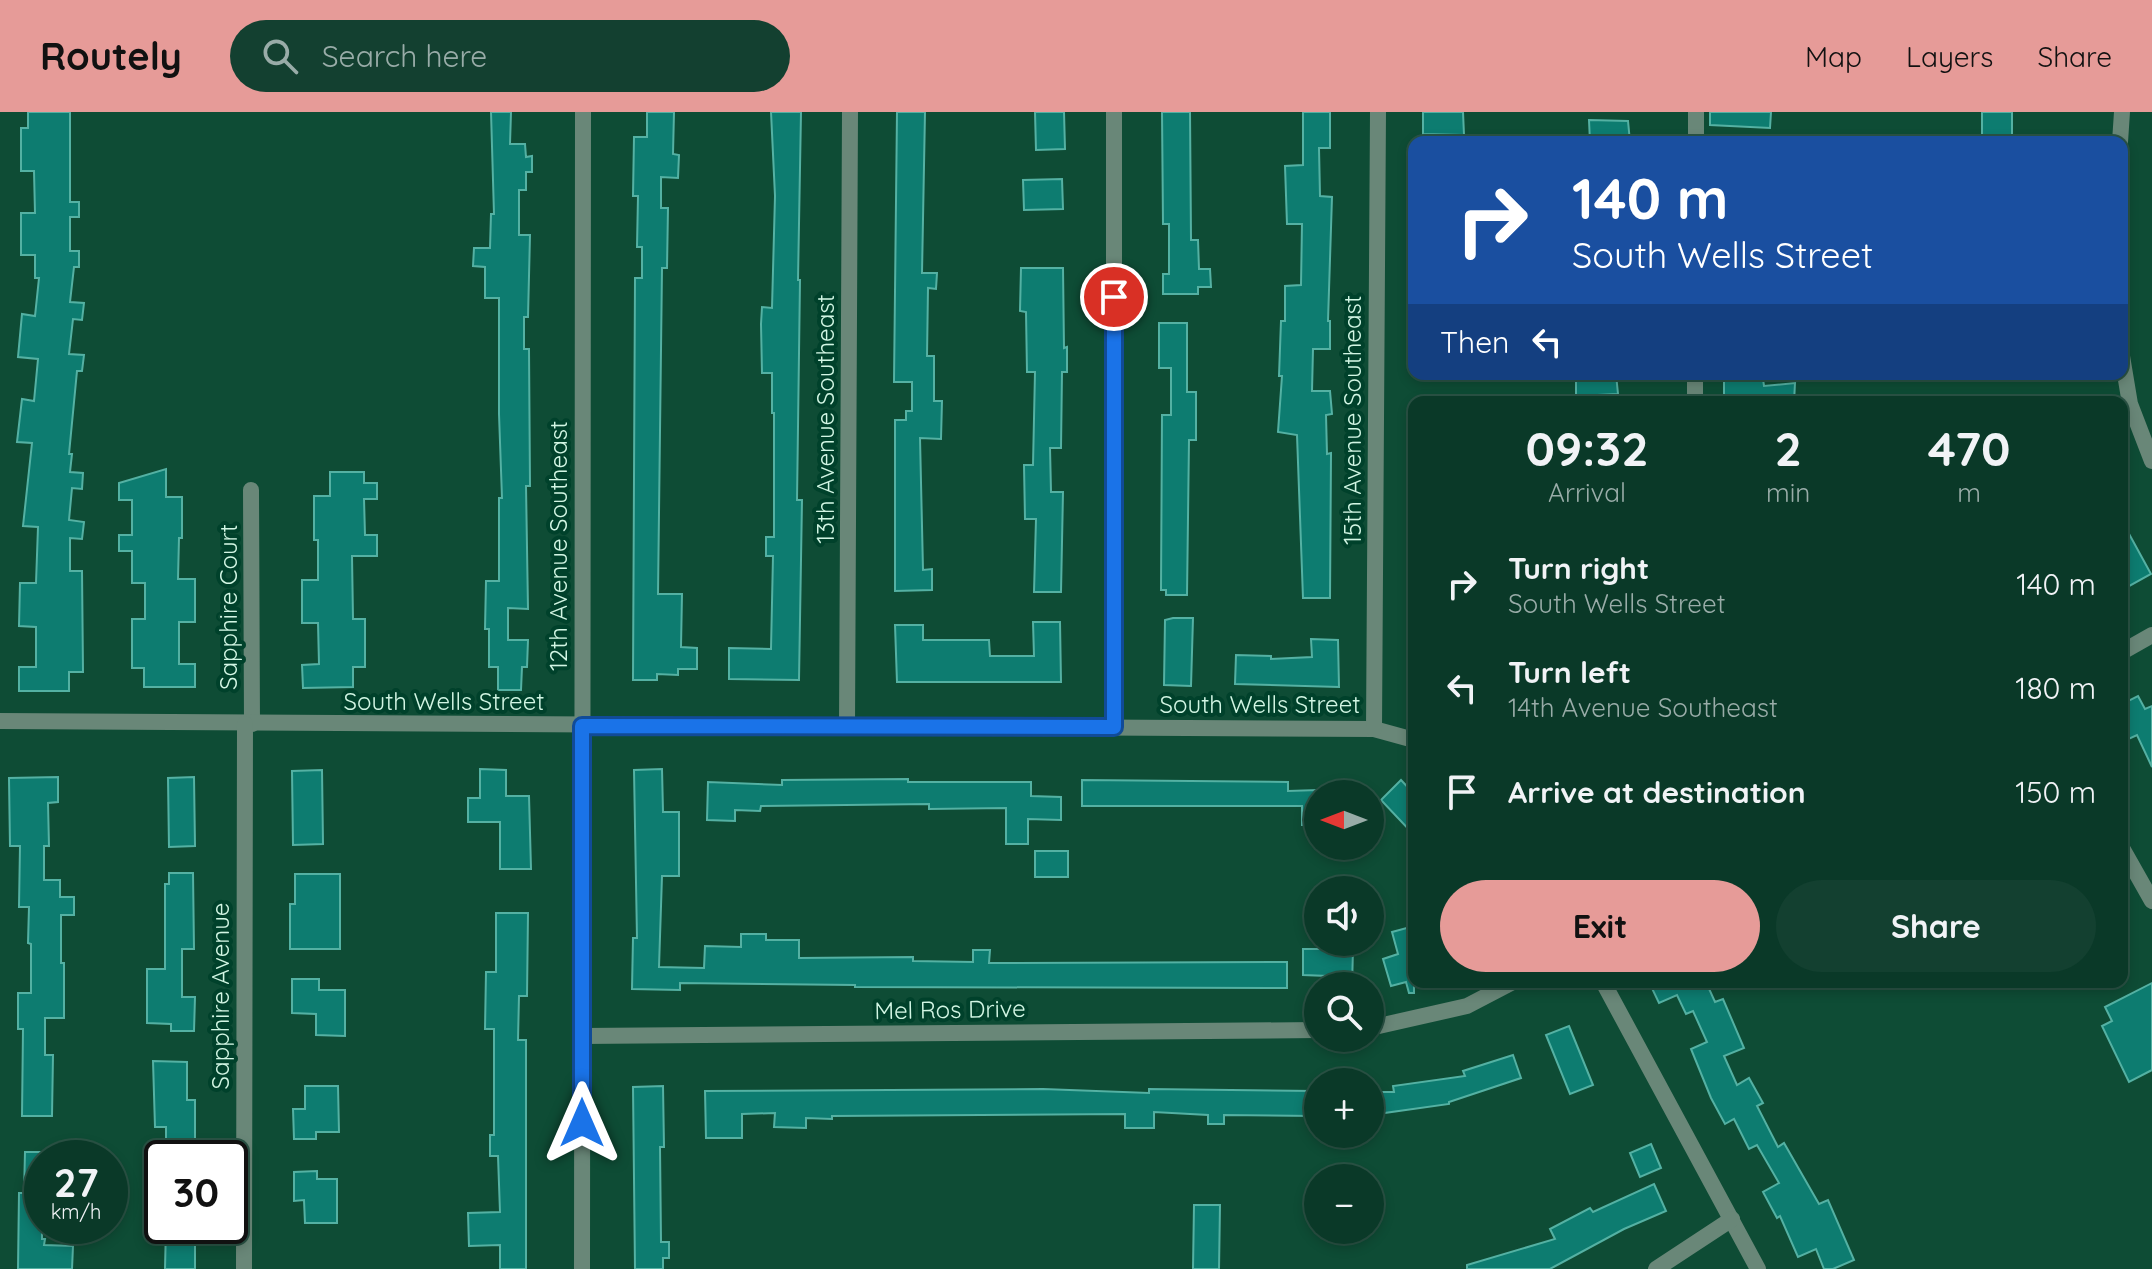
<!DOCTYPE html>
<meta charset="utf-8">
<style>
:root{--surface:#0a3928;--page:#134030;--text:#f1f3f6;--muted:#99aca8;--line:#2a5345;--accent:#e69b98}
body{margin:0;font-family:Quicksand,sans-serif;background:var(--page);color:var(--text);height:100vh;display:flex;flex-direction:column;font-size:30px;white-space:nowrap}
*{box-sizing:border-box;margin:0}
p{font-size:26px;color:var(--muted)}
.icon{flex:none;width:44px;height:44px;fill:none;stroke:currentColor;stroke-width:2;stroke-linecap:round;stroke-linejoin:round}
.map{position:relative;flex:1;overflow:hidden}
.drawer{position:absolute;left:1408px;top:284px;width:720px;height:592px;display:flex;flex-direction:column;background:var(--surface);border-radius:16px;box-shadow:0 4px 12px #0003,0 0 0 2px var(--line)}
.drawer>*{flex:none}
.banner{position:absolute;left:1408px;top:24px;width:720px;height:244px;border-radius:16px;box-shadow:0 4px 12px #0003,0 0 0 2px var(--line);background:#1a4fa0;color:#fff;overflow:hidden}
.needle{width:52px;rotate:270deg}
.tools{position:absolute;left:1304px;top:668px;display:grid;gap:16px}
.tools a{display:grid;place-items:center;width:80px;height:80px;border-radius:50%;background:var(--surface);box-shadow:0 4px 12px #0003,0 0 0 2px var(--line);font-size:40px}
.speed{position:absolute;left:24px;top:1028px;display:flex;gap:16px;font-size:40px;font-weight:700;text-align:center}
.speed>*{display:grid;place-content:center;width:104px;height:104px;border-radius:50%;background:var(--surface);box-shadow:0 4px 12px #0003,0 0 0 2px var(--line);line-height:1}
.speed small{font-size:20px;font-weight:400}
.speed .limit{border:4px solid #111;border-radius:12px;background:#fff;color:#111}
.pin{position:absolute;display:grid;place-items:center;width:68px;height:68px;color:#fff;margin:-34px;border:4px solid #fff;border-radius:50%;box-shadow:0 2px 8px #0007}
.me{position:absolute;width:88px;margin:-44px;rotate:0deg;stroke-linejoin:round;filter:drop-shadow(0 0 6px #0008)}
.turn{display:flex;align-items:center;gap:28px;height:168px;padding:0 32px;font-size:36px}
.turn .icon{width:104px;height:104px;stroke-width:2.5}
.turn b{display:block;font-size:56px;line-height:68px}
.then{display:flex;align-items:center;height:76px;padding:0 32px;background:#0003;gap:16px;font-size:30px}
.eta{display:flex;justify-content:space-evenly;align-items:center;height:136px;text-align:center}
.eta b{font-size:48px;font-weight:700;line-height:56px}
.action{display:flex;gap:16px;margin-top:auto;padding:16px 32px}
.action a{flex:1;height:92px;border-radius:48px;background:var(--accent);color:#111;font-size:32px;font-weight:700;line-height:92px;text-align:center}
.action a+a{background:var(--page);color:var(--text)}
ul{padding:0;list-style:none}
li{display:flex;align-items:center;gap:24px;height:104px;padding:0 32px}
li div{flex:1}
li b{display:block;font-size:30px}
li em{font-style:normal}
header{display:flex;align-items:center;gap:48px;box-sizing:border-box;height:112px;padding:0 40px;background:var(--accent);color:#111}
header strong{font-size:38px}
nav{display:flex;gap:44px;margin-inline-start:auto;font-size:28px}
.search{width:560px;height:72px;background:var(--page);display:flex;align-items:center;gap:20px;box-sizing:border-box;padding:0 28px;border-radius:44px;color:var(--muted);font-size:30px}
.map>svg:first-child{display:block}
.building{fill:#0d7c70;stroke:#54b1a3;stroke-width:2}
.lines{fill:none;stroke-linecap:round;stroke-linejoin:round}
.minor{stroke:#698778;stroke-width:16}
.route-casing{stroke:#114b97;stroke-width:20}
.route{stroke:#1a73e8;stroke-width:14}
.labels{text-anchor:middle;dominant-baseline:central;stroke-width:8;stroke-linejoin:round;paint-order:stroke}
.street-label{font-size:24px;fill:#d2f6e4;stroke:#00412b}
</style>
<header>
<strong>Routely</strong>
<div class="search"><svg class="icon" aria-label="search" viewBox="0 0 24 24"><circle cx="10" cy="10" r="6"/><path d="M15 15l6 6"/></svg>Search here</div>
<nav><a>Map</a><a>Layers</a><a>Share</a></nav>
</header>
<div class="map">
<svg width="2152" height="1157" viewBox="0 0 2152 1157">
<rect width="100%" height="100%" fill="#0e4c35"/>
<g class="building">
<path d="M28,0H70V90H79V105H70V139H79V155H74L70,190L84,191L82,208L73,207L69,242L84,243L82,259H77L69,342H72L70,360L83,361L82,377L72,376L69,408L84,410L82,427L70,426V459H82L83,560H69V579H19V555H36V515L19,514L20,471H36L38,415L23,414L32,331L17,330L22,287L34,289L38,247L18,245L22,202L35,204L39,166H35V143H21V101H35L34,59H21V16H28Z"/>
<path d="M491,0H511L510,32H525L526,45L532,44V60H526V78H519V123H530L528,205H524V237H529L530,374H526L528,497L508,496V528H528L527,555H522L521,578H498V555H489V517H485L486,469H499V386H502L499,302V186H485V155L473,154L474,136H490L491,102H494Z"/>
<path d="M647,0H674L673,42L679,43L678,66L661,65V96H668L667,156H662L658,482H682L681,535L697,536V557H678V563L657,562V568H633L635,166H642V135H637L638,84H633L634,25H647Z"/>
<path d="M771,0H801L798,168H800L797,388H802L799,568L729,567V536L771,537L773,444H766V425H774V301H772V261H762L761,212L762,195L772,196L775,84Z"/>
<path d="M897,0H925L922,161H937L936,177L928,176L927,244H934V289H942L941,327L920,326L923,458L932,457V478L895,479V308H906V299H912V270H894Z"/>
<path d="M1035,0H1064L1065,37L1036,38Z"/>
<path d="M1162,0H1190L1191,128H1198L1199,157H1210L1211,175H1198V182H1163V162H1169V112H1163Z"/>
<path d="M1303,0H1330V36H1319L1320,84L1332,85L1328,209H1330V237H1313L1312,279H1330L1332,302L1326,303L1327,342L1331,341L1330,486H1303L1297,323L1278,320L1282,264H1279L1281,209H1285V174L1301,173L1302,112H1287L1285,54L1303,53Z"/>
<path d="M1423,0H1463L1464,23L1423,22Z"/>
<path d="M1710,0H1771L1770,16L1710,13Z"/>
<rect x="1982" y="0" width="30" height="30"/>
<path d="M1589,8L1628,9L1630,30H1590Z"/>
<path d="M1062,67L1063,97L1024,98L1023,68Z"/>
<path d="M1021,156H1063L1064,236L1067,235V260H1062L1061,336H1050L1051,380H1063L1061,480H1034L1036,407H1025L1024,353H1033L1035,260H1027L1026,200L1020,199Z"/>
<path d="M1159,211H1187V280H1196V328H1189L1187,483H1166V478H1161L1162,303H1171V256H1159Z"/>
<path d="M1576,262H1616L1618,282L1576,284Z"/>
<path d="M1724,267H1763L1764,274L1795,271L1794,290H1724Z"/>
<path d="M166,357V385H182V426H179L178,467H195V510H179V552H195V575H144V556H132V507H145V471H132V439H119V423H132V388H119V371Z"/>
<path d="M330,360H364V371H377V387H364L365,423H377V444H352L353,507H365V555H353V575L303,576L302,553L319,552L318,511H302V468H318V428H314V384H330Z"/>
<path d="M2122,409L2151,462L2122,478Z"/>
<path d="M1173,506H1193L1191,574L1164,573L1165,508Z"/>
<path d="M1033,510H1060L1061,570H897L895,513H923V528H989L990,544H1034Z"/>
<path d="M1311,527L1338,528L1339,575L1235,572L1236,543L1271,544V547L1312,545Z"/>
<path d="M2138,584L2145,597L2152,594V655L2137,623L2122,630V592Z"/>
<path d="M480,657L506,658V684H529L531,757H500V710H468V686H480Z"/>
<path d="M662,657L663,700H679V764H662L659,855L704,856L705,834L741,835V822H766V828H799V846L913,845V849L973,850V838H990L989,851L1287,850V876L855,875V873L680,871V878L632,877L633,826H637L634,658Z"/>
<path d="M322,658L323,732L293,733L292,659Z"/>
<path d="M58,665V690L48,691L49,734H44V768H60V785H74V803H61V851H64V906H45V943H53L52,1004H22L23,917H18V881H31V832L28,831L29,795H19L20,734H10L9,666Z"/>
<path d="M194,665L195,734L169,735L168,666Z"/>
<path d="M908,667V670H1031V684L1061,685V708L1028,707V732H1006V696L929,697V692L761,694L760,699L735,698V709L707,708L708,670L782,673V668Z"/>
<path d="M1082,668L1288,670V679L1318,678V713H1302V694H1082Z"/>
<path d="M1401,668L1414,682V723L1381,688Z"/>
<rect x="1035" y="739" width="33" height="26"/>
<path d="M169,761H193L194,837H182V885H195L194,919H171V912L147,911V857H165V772H169Z"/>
<path d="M295,762H340V837H290V792H295Z"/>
<path d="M496,801H528L527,884H519L518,928H526V1157H500V1133L469,1134L468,1101L500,1100L498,1044H490V1023H494V917H485L486,860H496Z"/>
<path d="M1414,814V881H1409L1406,870L1391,874L1383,847L1398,842L1392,820Z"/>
<path d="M1303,837H1353L1352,874H1327L1328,864L1303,863Z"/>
<path d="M292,867H319V878H345V924L316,923V902L292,901Z"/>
<path d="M1649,870H1706L1715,890L1723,887L1744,936L1724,944L1737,973L1749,966L1763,991L1757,994L1778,1035L1784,1031L1819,1092L1828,1088L1854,1148L1833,1157H1824L1816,1137L1798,1145L1780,1104L1777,1106L1763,1080L1779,1071L1757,1033L1749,1037L1734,1007L1725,1012L1711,986L1691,937L1707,930L1693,899L1686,902L1677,883L1659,891Z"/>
<path d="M2152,871V958L2129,970L2102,914L2112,909L2105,895Z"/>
<path d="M1569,914L1593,973L1570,982L1546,923Z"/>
<path d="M1513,943L1521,966L1449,990V992L1370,1003V980H1394L1393,974L1465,964L1463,959Z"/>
<path d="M153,949L187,950V988H195V1046H166V1015H155Z"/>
<path d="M305,974H338L339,1020H316V1027H294L293,997H305Z"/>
<path d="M663,974L664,1035H660L661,1130H669V1146H663V1157H635L633,975Z"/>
<path d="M1043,977L1149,981V977L1314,979V1004L1224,1003V1012H1208V1003L1154,1000V1016H1125V1002L832,1004V1007L806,1006V1016L774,1015L775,1001L742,1002V1026H706L705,979Z"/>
<path d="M1651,1032L1661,1056L1640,1065L1630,1041Z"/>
<path d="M25,1040H42V1127H45L44,1133L73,1134L72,1157H18L19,1081H24Z"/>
<path d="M317,1059V1067H337V1111H305L304,1088L294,1089V1060Z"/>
<path d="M1654,1072L1666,1099L1624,1117L1550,1157H1467V1153L1555,1127L1550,1117L1590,1096L1593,1100Z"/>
<path d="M1194,1093H1220L1219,1157H1193Z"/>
<path d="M166,1114H195V1157H165Z"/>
</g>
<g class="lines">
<g class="minor">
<path d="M1696,30V0"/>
<path d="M2120,30L2122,0"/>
<path d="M2122,244L2130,292L2152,349"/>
<path d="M1695,290V262"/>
<path d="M251,378L252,612"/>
<path d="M2122,540L2152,523"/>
<path d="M0,609L1374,617L1414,628"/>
<path d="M847,615L850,0"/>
<path d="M1114,615V0"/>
<path d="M1374,617L1378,0"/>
<path d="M2122,736L2152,789"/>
<path d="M1603,870L1758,1157"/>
<path d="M1370,916L1467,894L1513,870"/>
<path d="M582,924L1318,918"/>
<path d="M244,1157L245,612"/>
<path d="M582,1157L583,0"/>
<path d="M1656,1157L1732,1107"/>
</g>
</g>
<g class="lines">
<defs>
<path id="route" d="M582,1011V614L1114,615V185"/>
</defs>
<use href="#route" class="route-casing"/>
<use href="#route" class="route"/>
</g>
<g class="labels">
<g class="street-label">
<text transform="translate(825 307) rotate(-90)">13th Avenue Southeast</text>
<text transform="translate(1352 308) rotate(-90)">15th Avenue Southeast</text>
<text transform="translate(558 434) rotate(-90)">12th Avenue Southeast</text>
<text transform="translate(228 495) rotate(-90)">Sapphire Court</text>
<text x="444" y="589">South Wells Street</text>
<text x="1260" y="592">South Wells Street</text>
<text transform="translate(220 884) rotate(-90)">Sapphire Avenue</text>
<text transform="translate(950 897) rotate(-1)">Mel Ros Drive</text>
</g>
</g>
</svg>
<div class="tools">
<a><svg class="needle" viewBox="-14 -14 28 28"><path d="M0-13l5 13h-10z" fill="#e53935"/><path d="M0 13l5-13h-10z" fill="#99aca8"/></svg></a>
<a><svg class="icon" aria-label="sound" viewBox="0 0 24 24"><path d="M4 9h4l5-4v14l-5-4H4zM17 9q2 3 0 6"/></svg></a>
<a><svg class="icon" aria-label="search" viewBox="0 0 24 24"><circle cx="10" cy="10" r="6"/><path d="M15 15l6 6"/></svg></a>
<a>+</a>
<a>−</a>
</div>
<div class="speed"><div>27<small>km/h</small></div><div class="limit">30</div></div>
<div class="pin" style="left:1114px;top:185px;background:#d93025"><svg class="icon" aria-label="arrive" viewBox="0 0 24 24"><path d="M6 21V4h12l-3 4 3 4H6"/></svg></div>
<svg class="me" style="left:582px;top:1011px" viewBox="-20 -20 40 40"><path d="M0-17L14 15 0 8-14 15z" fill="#1a73e8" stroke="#fff" stroke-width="4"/></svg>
<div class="banner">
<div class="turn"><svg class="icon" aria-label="right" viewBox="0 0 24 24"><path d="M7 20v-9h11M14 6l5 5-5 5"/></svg><div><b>140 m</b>South Wells Street</div></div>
<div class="then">Then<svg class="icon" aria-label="left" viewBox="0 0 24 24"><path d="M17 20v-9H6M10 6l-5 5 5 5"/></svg></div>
</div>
<section class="drawer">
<div class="eta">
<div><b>09:32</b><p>Arrival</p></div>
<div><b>2</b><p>min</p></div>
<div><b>470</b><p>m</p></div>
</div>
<ul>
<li><svg class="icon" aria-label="right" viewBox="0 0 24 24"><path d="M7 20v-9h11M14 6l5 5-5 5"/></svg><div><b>Turn right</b><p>South Wells Street</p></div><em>140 m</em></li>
<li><svg class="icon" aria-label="left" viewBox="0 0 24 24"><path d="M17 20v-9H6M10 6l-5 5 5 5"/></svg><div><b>Turn left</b><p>14th Avenue Southeast</p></div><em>180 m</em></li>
<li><svg class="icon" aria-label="arrive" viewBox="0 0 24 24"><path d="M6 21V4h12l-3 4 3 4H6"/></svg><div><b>Arrive at destination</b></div><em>150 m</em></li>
</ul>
<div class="action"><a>Exit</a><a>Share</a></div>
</section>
</div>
